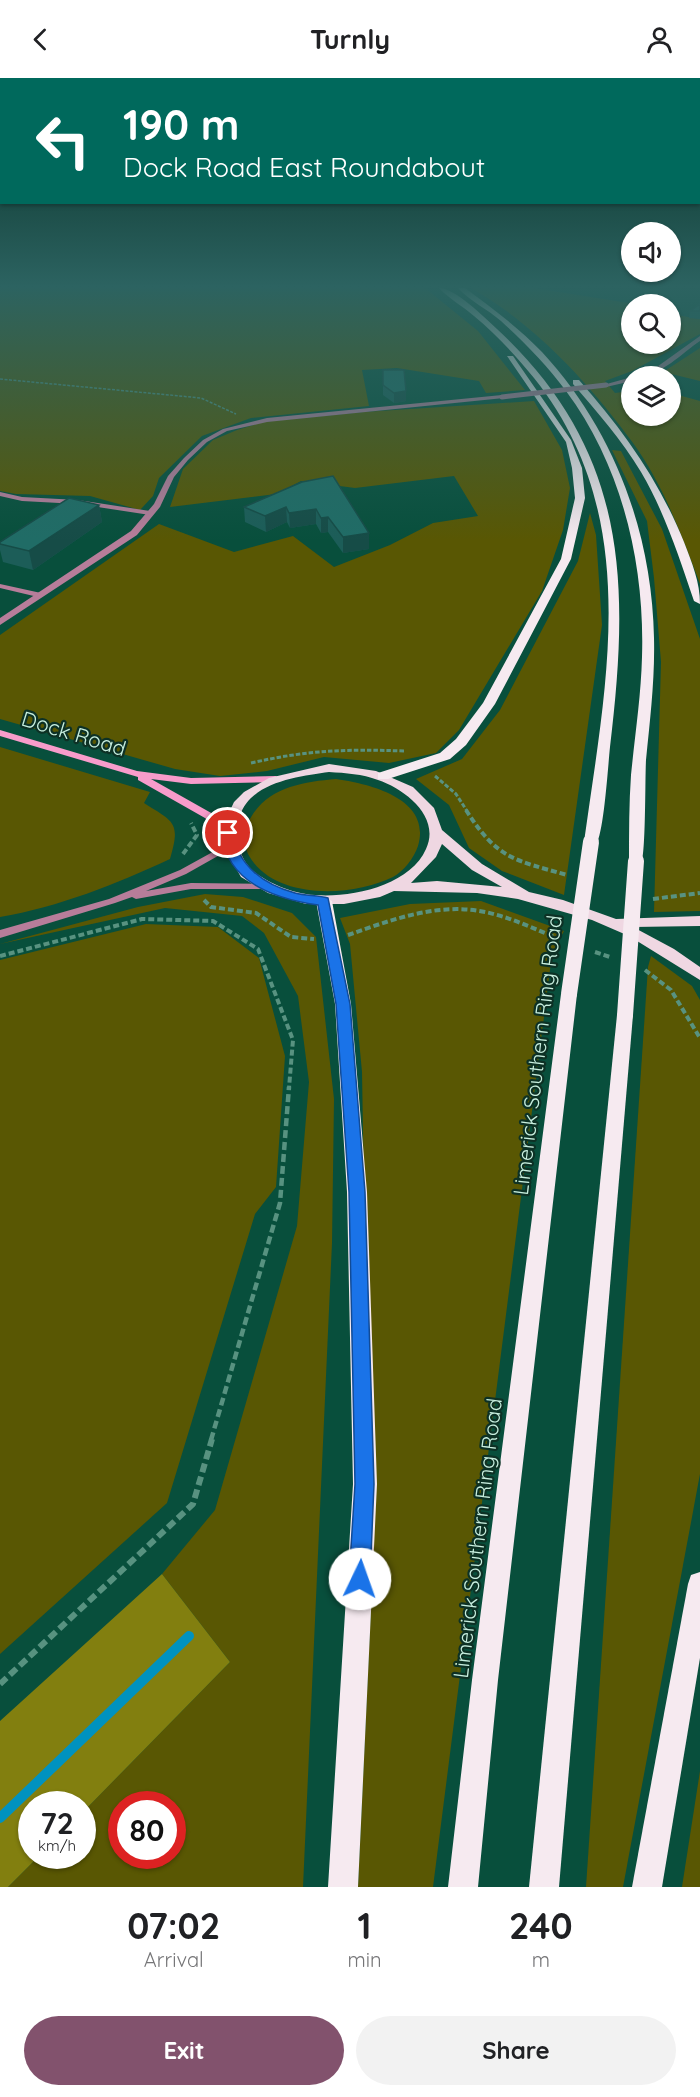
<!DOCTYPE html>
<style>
:root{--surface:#fff;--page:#f2f2f2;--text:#202124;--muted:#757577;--accent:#82526d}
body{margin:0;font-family:Quicksand,sans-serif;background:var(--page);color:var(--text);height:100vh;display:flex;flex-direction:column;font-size:22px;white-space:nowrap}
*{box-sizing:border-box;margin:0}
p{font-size:20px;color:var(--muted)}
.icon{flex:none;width:33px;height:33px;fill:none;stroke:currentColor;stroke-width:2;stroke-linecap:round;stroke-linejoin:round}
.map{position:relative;height:1809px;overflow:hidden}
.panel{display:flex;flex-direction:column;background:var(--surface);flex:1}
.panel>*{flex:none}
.banner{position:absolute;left:0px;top:0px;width:700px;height:126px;box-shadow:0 2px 4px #0004;background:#00695c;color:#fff;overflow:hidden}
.fabs{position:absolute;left:621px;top:144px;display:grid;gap:12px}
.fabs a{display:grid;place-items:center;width:60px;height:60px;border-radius:50%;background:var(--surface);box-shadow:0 2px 4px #0004;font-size:30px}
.speed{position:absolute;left:18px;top:1713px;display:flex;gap:12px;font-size:30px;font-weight:700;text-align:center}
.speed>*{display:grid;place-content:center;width:78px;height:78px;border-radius:50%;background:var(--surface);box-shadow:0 2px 4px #0004;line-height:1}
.speed small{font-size:15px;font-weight:400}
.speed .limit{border:9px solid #d22;background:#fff;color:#111}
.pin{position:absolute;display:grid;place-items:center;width:51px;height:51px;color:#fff;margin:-26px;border:3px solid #fff;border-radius:50%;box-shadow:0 2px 6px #0007}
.me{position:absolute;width:66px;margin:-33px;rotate:3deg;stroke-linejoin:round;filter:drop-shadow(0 0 4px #0008)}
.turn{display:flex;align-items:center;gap:21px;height:126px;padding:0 24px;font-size:27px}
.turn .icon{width:78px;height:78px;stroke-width:2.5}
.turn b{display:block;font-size:42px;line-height:51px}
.eta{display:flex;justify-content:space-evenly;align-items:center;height:102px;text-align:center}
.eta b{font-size:36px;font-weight:700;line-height:42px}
.cta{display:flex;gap:12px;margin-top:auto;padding:12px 24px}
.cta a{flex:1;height:69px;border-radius:36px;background:var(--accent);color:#fff;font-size:24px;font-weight:700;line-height:69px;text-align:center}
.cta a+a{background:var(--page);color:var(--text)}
header{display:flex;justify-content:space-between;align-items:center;height:78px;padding:0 24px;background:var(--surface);font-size:27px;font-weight:700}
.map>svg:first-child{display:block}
.green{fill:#595703;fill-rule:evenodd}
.forest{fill:#827f0f}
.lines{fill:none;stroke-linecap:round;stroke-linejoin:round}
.stream{stroke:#0092bf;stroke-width:10}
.path-far4{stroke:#589280;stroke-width:1.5;stroke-dasharray:3 1.5;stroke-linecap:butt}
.path-far3{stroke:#589280;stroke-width:3;stroke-dasharray:4.5 2;stroke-linecap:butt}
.path-far2{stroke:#589280;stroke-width:4;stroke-dasharray:6 3;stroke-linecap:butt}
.path-far1{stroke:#589280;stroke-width:4.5;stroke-dasharray:8 4;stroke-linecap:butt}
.path{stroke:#589280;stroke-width:6;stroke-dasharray:9 4.5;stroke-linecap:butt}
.service{fill:#b77d9a;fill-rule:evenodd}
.minor{fill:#b77d9a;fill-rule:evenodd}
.secondary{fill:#f89ccb;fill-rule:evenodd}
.primary{fill:#efd7e2;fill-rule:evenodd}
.trunk{fill:#f6eaf0;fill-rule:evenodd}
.minor-bridge{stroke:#b77d9a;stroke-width:5}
.trunk-bridge{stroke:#f6eaf0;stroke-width:16}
.wall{fill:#1c5d58}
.shaded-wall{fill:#164c47}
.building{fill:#206c66;stroke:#164c47;stroke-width:1.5}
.route{fill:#1a73e8;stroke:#114b97;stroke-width:1.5}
.labels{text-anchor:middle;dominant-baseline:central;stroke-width:4.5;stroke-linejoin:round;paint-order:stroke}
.street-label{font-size:21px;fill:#c8efdf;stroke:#0d3125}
</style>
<header><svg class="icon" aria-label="back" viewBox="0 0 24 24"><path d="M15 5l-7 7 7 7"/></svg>Turnly<svg class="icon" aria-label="person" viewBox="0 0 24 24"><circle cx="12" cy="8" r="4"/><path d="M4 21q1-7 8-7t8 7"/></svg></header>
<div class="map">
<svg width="700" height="1809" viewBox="0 0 700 1809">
<rect width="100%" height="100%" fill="#084f3c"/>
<g class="green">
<path d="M0,210H425L478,253L525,312L486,315L479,303L397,290L362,292L369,328L251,340L202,358L159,400L153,418L140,432L90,418L16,416L0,413Z"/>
<path d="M471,210H534L635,226H632V266H670L671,236L700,241V256L632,293L605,303L615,315L631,313L632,338H670L671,315L700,323V506C682,458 663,406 633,365C589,305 536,247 471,210Z"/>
<path d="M700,270V303L663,294Z"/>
<path d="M534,323L562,372L570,410L563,452L542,513L459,652L436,675L389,685L324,679L267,693L220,698L175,691L0,641V557L159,446L234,474L293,458L334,489L390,467L433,445L478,438L454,398L355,410L301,403L276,416L170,429L183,391L213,362L237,352L263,344L364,334Z"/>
<path d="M612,372L621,373L662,451L700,561V833L654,834L661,584L654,500L647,443Z"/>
<path d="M590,435L596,457L602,547L564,817L502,793L469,770L449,727L416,701L462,681L500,632L578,483Z"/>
<path d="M0,669L150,714L144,725C174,744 181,744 170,781C116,806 59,829 0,839Z"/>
<path d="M336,701C371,706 432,721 418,768C414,780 404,793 393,799C352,819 273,823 248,776C244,767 244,753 248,745C264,710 301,704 336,701Z"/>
<path d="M205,816L243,819L292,835L316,859L334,1021L332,1165L303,1809H8L39,1778H82L83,1734L230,1584L162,1496L215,1432L297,1148L309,1004L298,918L264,855L242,838L165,830L0,866L138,829ZM122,1726H172V1778H122Z"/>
<path d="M481,823L564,853L552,876L433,1809H358L371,1529L362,994L350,866L340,840L410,826Z"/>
<path d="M146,846L218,849L259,880L285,978L276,1109L255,1136L167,1425L0,1576V882Z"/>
<path d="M651,878L692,908L700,922V1396L623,1809H586L648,889Z"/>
<path d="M700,1693V1809H682Z"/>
</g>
<path class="forest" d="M162,1496L230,1584L83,1734L82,1726H32V1778H39L8,1809H0V1643Z"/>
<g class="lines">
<path class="stream" d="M0,1740L189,1558"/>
<path class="path-far4" d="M0,301L201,320L236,336"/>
<g class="path-far3">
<path d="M251,685C308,672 346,671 404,673"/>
<path d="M435,698L456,716L467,733"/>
</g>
<g class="path-far2">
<path d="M466,732C497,781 514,782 567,797"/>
<path d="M183,776L197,757L191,745"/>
<path d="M653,821L700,815"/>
<path d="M204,822L211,829L256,835L291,859L314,861"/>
<path d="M348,857C391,842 438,824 485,834C510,839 535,851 559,861"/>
<path d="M595,874L610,879"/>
<path d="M0,878L142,841L213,843L258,871L293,962L289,1010"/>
<path d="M645,892L671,912L700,960"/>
</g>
<path class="path-far1" d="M211,1362L280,1125L289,1009"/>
<path class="path" d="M0,1606L193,1426L212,1361"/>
<g class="service">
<path d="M0,414L22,419L78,422L150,433L153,435L150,437L78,426L22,423L0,418Z"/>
<path d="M0,506L41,515L42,517L38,519L0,510Z"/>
<path d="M229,765L234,768L232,770L186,796L146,813L191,805L267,806L272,809L270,811H191L136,821L132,819L115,825L0,860V852L109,821L180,792Z"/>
</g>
<g class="minor">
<path d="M700,258V263C682,275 659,300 636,298L654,291Z"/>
<path d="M632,299V303L606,309L603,307Z"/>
<path d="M502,317L504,320L267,344L227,353L207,364L188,382L174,399L160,429L137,457L0,547V540L131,453L154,426L168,398L184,380L203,362L223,351L267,340Z"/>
</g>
<path class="secondary" d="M0,652L137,693L191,700L276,698L281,701L276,704L191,706L151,701L213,736L232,753L233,755L232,757H224L205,740L138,702V699L0,658Z"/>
<path class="primary" d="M329,686L376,693L413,709L434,730L442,752L482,786L529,814L563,822L616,841L700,838V848L633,849L674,871L700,889V902L629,858L592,842L518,821L477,815L394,813L380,819L344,826H306L268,815L241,799L225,771L227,739L234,724L244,714L269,700ZM329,694C346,695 362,696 378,702C405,711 441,739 426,771C409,810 343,822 306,816C288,813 274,807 260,798C247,790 238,776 239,761C239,754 238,745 240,738C250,704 300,698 329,694ZM442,766L472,792L502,809L437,803L411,805L436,779Z"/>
<g class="trunk">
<path d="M439,210C455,210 484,239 497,251C628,373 630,503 610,669C608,688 604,754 596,767H586L584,764C606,604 644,438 534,300C516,278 496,256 474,238C463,228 449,221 439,210Z"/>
<path d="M458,210H465C492,230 519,250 542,274C614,352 652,454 654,560C655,601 650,642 646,682C645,700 646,778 641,786L636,788L629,783C629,754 629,725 631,697C635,657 641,618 642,579C645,486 622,388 566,313C547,287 524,264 501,243C487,231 470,223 458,210Z"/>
<path d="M507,278H513L571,362L582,390L585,420L571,481L495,626L466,667L450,681L388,701H378V695L440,675L456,661L483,625L561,481L575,420L572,390L566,364Z"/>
<path d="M573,302H579C623,352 659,402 684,464C692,485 700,504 700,526L694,523C679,479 665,435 641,394C622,362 597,334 573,306Z"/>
<path d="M324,818L332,823L351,926L367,1114L377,1406L358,1809H328L353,1406L347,1114L335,926L316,823Z"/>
<path d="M569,910L577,916L498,1602L478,1809H448L472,1602L561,916Z"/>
<path d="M625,931L631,932L633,937L559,1809H529L617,937L619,932Z"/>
<path d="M700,1494V1580L662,1809H632L688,1506L691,1497Z"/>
</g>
<path class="minor-bridge" d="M502,319L606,307"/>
<g class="trunk-bridge">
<path d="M569,916L591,764"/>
<path d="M625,937L636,783"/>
</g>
</g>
<g class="wall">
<path d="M700,226V241L689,240L690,233Z"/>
<path d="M383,292L406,323L394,325L383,317Z"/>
<path d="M333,398L369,471L343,475L328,454L321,455L316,446L290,450L287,444L266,454L245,444L244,429Z"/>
<path d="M99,427L102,444L33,492L3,484L0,472V464Z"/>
</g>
<g class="shaded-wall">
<path d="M406,313V323L394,325V315Z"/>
<path d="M99,427L102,444L33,492L29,473Z"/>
<path d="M286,429L287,444L266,454L265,438Z"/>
<path d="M316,431V446L290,450L289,435Z"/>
<path d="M328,439V454L321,455V440Z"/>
<path d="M369,455V471L343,475V459Z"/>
</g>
<g class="building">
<path d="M700,226V233H690Z"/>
<path d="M383,292H404L406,313L394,315L383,307Z"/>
<path d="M333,398L369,455L343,459L328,439L321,440L316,431L289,435L286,429L265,438L244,429L302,404Z"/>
<path d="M69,420L99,427L29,473L0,466V464Z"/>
</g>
<linearGradient id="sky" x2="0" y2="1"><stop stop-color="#042b21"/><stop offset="0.45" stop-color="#2c6361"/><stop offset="1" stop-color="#2c6361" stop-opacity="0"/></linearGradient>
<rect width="700" height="463" fill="url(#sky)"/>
<path class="route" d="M228,752L234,755C237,788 265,807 295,815C306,818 317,817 328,820L350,926L365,1114L374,1406L370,1501L367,1508L360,1511L352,1508L349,1501L355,1406L349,1114L336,926L318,827C276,821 226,805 222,755Z"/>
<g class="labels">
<g class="street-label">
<text transform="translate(74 655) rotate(17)">Dock Road</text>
<text transform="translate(537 977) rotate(-83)">Limerick Southern Ring Road</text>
<text transform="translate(477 1460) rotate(-83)">Limerick Southern Ring Road</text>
</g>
</g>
</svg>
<div class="fabs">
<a><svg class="icon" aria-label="sound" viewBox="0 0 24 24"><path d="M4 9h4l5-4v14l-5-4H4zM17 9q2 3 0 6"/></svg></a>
<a><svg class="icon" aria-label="search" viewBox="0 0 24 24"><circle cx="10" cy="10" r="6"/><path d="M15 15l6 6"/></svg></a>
<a><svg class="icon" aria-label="layers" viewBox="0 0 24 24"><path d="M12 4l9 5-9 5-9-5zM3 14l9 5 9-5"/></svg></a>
</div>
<div class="speed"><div>72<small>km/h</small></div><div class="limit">80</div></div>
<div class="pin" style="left:228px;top:755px;background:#d93025"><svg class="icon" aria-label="arrive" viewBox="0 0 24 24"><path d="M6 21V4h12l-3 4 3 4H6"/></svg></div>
<svg class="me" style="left:360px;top:1501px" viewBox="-20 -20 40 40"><circle r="19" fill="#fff"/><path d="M0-13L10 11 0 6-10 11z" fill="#1a73e8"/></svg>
<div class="banner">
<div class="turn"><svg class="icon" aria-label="left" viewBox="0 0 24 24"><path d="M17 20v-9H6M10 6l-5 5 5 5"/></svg><div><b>190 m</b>Dock Road East Roundabout</div></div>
</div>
</div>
<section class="panel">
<div class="eta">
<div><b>07:02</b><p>Arrival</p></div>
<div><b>1</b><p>min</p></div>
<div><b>240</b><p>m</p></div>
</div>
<div class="cta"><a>Exit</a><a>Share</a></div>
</section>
